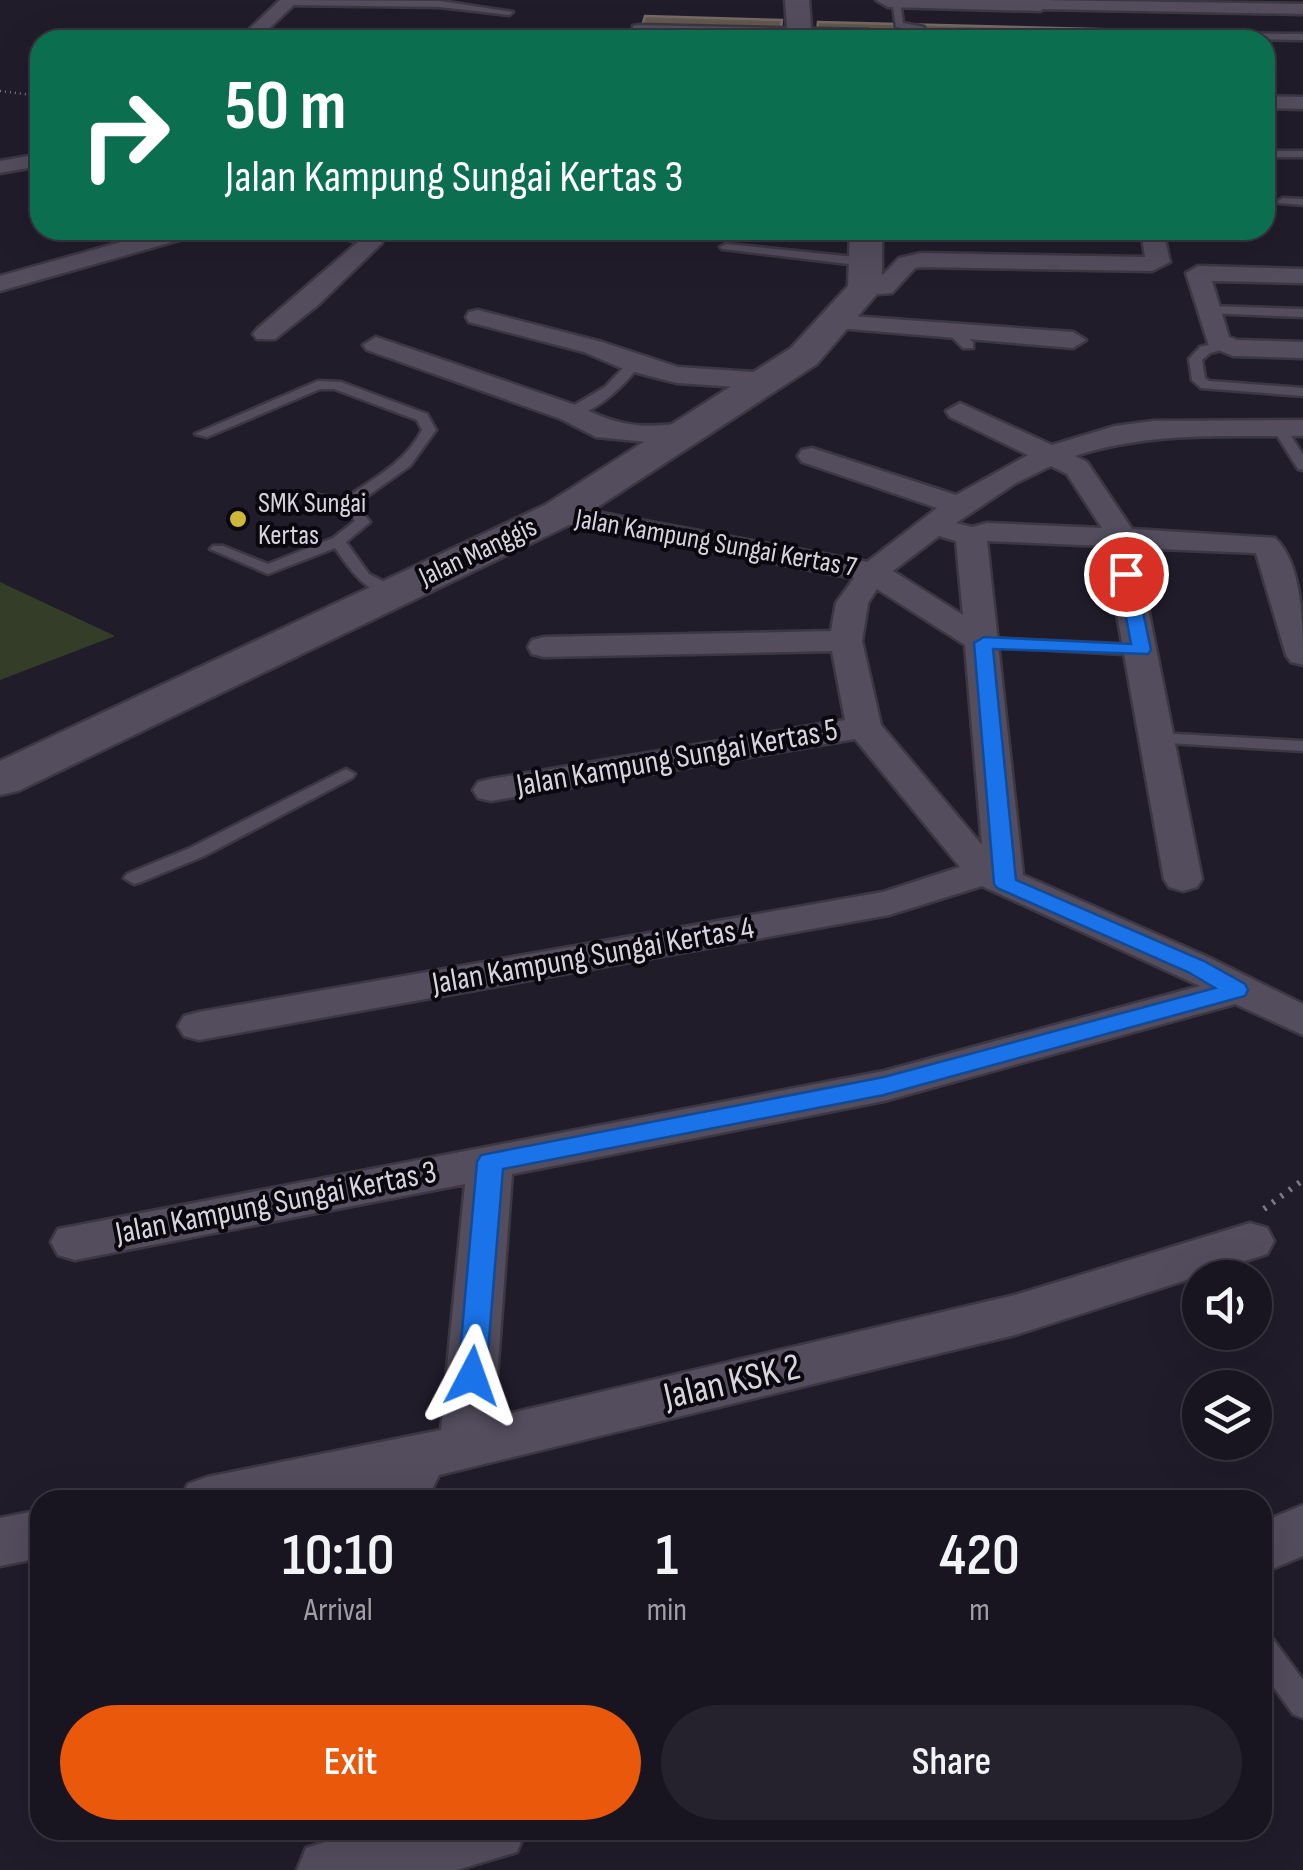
<!DOCTYPE html>
<style>
:root{--surface:#191520;--page:#26222d;--text:#f1f3f6;--muted:#9f9fa5;--line:#37343e;--accent:#ea580c}
body{margin:0;font-family:"Sofia Sans Condensed",sans-serif;background:var(--page);color:var(--text);height:100vh;display:flex;flex-direction:column;font-size:38px;white-space:nowrap}
*{box-sizing:border-box;margin:0}
p{font-size:32px;color:var(--muted)}
.icon{flex:none;width:55px;height:55px;fill:none;stroke:currentColor;stroke-width:2;stroke-linecap:round;stroke-linejoin:round}
.map{position:relative;flex:1;overflow:hidden}
.side{position:absolute;left:30px;top:1490px;width:1242px;height:350px;display:flex;flex-direction:column;background:var(--surface);border-radius:30px;box-shadow:0 10px 40px #0002,0 0 0 2px var(--line)}
.side>*{flex:none}
.guide{position:absolute;left:30px;top:30px;width:1245px;height:210px;border-radius:30px;box-shadow:0 10px 40px #0002,0 0 0 2px var(--line);background:#0b6e4f;color:#fff;overflow:hidden}
.fabs{position:absolute;left:1182px;top:1260px;display:grid;gap:20px}
.fabs a{display:grid;place-items:center;width:90px;height:90px;border-radius:50%;background:var(--surface);box-shadow:0 10px 40px #0002,0 0 0 2px var(--line);font-size:50px}
.pin{position:absolute;display:grid;place-items:center;width:85px;height:85px;color:#fff;margin:-42px;border:5px solid #fff;border-radius:50%;box-shadow:0 2px 10px #0007}
.me{position:absolute;width:110px;margin:-55px;rotate:4deg;stroke-linejoin:round;filter:drop-shadow(0 0 8px #0008)}
.turn{display:flex;align-items:center;gap:35px;height:210px;padding:0 30px;font-size:45px}
.turn .icon{width:130px;height:130px;stroke-width:2.5}
.turn b{display:block;font-size:70px;line-height:85px}
.eta{display:flex;justify-content:space-evenly;align-items:center;height:170px;text-align:center}
.eta b{font-size:60px;font-weight:600;line-height:70px}
.button{display:flex;gap:20px;margin-top:auto;padding:20px 30px}
.button a{flex:1;height:115px;border-radius:60px;background:var(--accent);color:#fff;font-size:40px;font-weight:600;line-height:115px;text-align:center}
.button a+a{background:var(--page);color:var(--text)}
.map>svg:first-child{display:block}
.green{fill:#343d27}
.building{fill:#63574f;stroke:#756a65;stroke-width:2.5}
.lines{fill:none;stroke-linecap:round;stroke-linejoin:round}
.lane-casing{stroke:#3c3843;stroke-width:5}
.street-casing{stroke:#3c3843;stroke-width:5}
.secondary-casing{stroke:#3c3843;stroke-width:5}
.path-far1{stroke:#7d7984;stroke-width:2.5;stroke-dasharray:1 4;stroke-linecap:butt}
.path{stroke:#7d7984;stroke-width:6;stroke-dasharray:2.5 8;stroke-linecap:butt}
.lane{fill:#534d5e;fill-rule:evenodd}
.street{fill:#534d5e;fill-rule:evenodd}
.secondary{fill:#534d5e;fill-rule:evenodd}
.route{fill:#1a73e8;stroke:#114b97;stroke-width:2.5}
.poi-dot{fill:#cdb938;stroke:#0a080e;stroke-width:4}
.labels{text-anchor:middle;dominant-baseline:central;stroke-width:8;stroke-linejoin:round;paint-order:stroke}
.far-poi-label{font-size:28px;fill:#d7d4dd;stroke:#0a080e;text-anchor:start}
.far-street-label{font-size:28px;fill:#d7d4dd;stroke:#0a080e}
.street-label{font-size:32px;fill:#d7d4dd;stroke:#0a080e}
.near-street-label{font-size:38px;fill:#d7d4dd;stroke:#0a080e}
</style>
<div class="map">
<svg width="1303" height="1870" viewBox="0 0 1303 1870">
<rect width="100%" height="100%" fill="#211c2a"/>
<path class="green" d="M0,582L115,636L0,680Z"/>
<g class="building">
<path d="M645,16L782,20L780,40H638Z"/>
<path d="M818,22L1137,30L1141,40H816Z"/>
</g>
<g class="lines">
<defs>
<g id="lane">
<path d="M285,0L440,1L513,12L509,15L440,7L287,5L283,2Z"/>
<path d="M892,0H900L903,23L924,27V31L896,27Z"/>
<path d="M1115,32L1303,34V40L1112,37Z"/>
<rect x="1265" y="151" width="38" height="6"/>
<path d="M1283,198L1303,199V205L1279,203L1278,201Z"/>
<path d="M726,244L865,258L871,262L865,266L722,249L720,247Z"/>
<path d="M1209,306L1303,309V317L1205,313L1203,310Z"/>
<path d="M951,330H959L973,342V348H963L951,336Z"/>
<path d="M1224,341L1230,345L1229,348L1210,353L1202,360L1205,378L1209,381L1303,388V396L1201,388L1192,380L1189,359L1200,347Z"/>
<path d="M630,361L641,364C625,384 594,417 566,416V410L605,387Z"/>
<path d="M318,381L341,382L427,414L436,430L410,466L356,504L370,522L346,542L369,574L398,589V595C368,598 350,569 335,548L268,574L210,549L213,546H223L268,564L333,538L355,521C344,503 324,503 306,499V493L344,499C373,479 406,462 422,430L417,420L334,389H320L207,437L195,434Z"/>
<path d="M1280,425L1285,426L1303,455V470L1298,469L1273,429Z"/>
<path d="M984,638L1141,645L1149,650L1141,655L978,646V640Z"/>
<path d="M1157,733L1303,741V751L1151,742L1148,738Z"/>
<path d="M346,769L355,774L352,778L204,856L141,882L134,884L124,878L127,874L190,848Z"/>
<path d="M1262,1634L1272,1638L1303,1680V1718L1293,1714L1262,1671Z"/>
</g>
<g id="street">
<path d="M280,0H299L257,40H238Z"/>
<path d="M1035,0L1303,4V14L1040,9L1031,4Z"/>
<path d="M639,25L869,30L878,35L871,40H852L633,34V26Z"/>
<path d="M1265,96L1303,97V109L1265,108Z"/>
<path d="M40,154V166L0,173V161Z"/>
<path d="M164,230H200L197,235L0,291V276Z"/>
<path d="M326,230L377,233L382,243L318,305L275,339H257L253,334L257,329L358,242L329,235Z"/>
<path d="M1141,230H1163L1170,262L1152,271L921,267L915,268L892,293L865,295L853,288L856,283L877,281L899,258L921,253L1145,257Z"/>
<path d="M1198,266L1303,269V283L1212,281L1229,337L1237,340L1303,342V358L1233,356L1209,346L1186,273Z"/>
<path d="M478,310L602,342L678,367L766,373L779,381L766,389L677,383L626,370L584,352L469,322L466,317L469,312Z"/>
<path d="M835,315L1073,332L1086,340L1073,348L826,327L823,322Z"/>
<path d="M376,337L581,407C619,427 645,429 688,422L702,430L698,436L658,443L596,437L561,419L367,350L363,345Z"/>
<path d="M960,403L1052,445L1115,426L1153,421L1303,420V436C1224,437 1151,431 1075,456L1087,462L1132,529L1275,538C1303,564 1303,627 1303,665L1291,662L1286,655L1256,553L1136,548L1202,879L1197,887L1183,891L1169,887L1164,879L1105,546L987,541L1023,875L1210,958L1303,1004V1035L1235,1004L884,1101L512,1174L494,1417L1015,1295L1250,1223L1267,1228L1274,1241L1267,1254L1015,1335L439,1475L427,1500H373L379,1488L321,1500H180L188,1484L207,1477L441,1430L465,1184L75,1260L58,1255L51,1242L58,1229L884,1071L1200,986L982,886L889,915L199,1040L184,1036L178,1026L184,1016L199,1012L883,892L960,867L855,739L491,801L478,798L473,790L478,782L491,779L845,720L832,651L544,657L532,654L528,647L532,640L544,637L831,631L836,603L854,578L559,523L549,520L544,514L549,508L559,505L867,562L937,508L802,462L798,456L802,450L812,448L956,495L1028,455L950,417L946,411ZM1051,466L1067,474L1102,528L987,523L972,527L956,523L1016,483ZM939,536L956,541L963,615L893,571ZM877,589L965,645L982,845L881,725L862,641L868,603Z"/>
<path d="M1303,1505V1556L1262,1573V1522Z"/>
<path d="M40,1510V1558L0,1566V1518Z"/>
<path d="M364,1830H526L517,1852L457,1870H297L306,1848Z"/>
</g>
<g id="secondary">
<path d="M785,0H809L812,40H788Z"/>
<path d="M876,0H1051L1052,4L1040,11L888,7Z"/>
<path d="M850,230H882V288L817,364L573,523L18,791L0,795V761L545,505L791,348L848,286Z"/>
</g>
</defs>
<use href="#lane" class="lane-casing"/>
<use href="#street" class="street-casing"/>
<use href="#secondary" class="secondary-casing"/>
<path class="path-far1" d="M0,91L40,96"/>
<path class="path" d="M1264,1209L1303,1180"/>
<use href="#lane" class="lane"/>
<use href="#street" class="street"/>
<use href="#secondary" class="secondary"/>
</g>
<path class="route" d="M1126,569L1135,574L1151,650L1148,654L993,649L1016,880L1204,961L1245,984L1248,990L1245,996L884,1095L503,1169L486,1376L482,1384L472,1387L462,1384L458,1376L477,1162L481,1155L884,1077L1215,988L1188,972L997,888L994,884L974,643L984,637L1131,644L1118,574Z"/>
<circle class="poi-dot" cx="238" cy="519" r="10"/>
<g class="labels">
<g class="far-poi-label">
<text x="258" y="503">SMK Sungai<tspan x="258" dy="32">Kertas</tspan></text>
</g>
<g class="far-street-label">
<text transform="translate(716 543) rotate(10)">Jalan Kampung Sungai Kertas 7</text>
<text transform="translate(478 552) rotate(-25)">Jalan Manggis</text>
</g>
<g class="street-label">
<text transform="translate(677 758) rotate(-10)">Jalan Kampung Sungai Kertas 5</text>
<text transform="translate(593 956) rotate(-10)">Jalan Kampung Sungai Kertas 4</text>
<text transform="translate(276 1203) rotate(-11)">Jalan Kampung Sungai Kertas 3</text>
</g>
<g class="near-street-label">
<text transform="translate(732 1382) rotate(-13)">Jalan KSK 2</text>
</g>
</g>
</svg>
<div class="fabs">
<a><svg class="icon" aria-label="sound" viewBox="0 0 24 24"><path d="M4 9h4l5-4v14l-5-4H4zM17 9q2 3 0 6"/></svg></a>
<a><svg class="icon" aria-label="layers" viewBox="0 0 24 24"><path d="M12 4l9 5-9 5-9-5zM3 14l9 5 9-5"/></svg></a>
</div>
<div class="pin" style="left:1126px;top:574px;background:#d93025"><svg class="icon" aria-label="arrive" viewBox="0 0 24 24"><path d="M6 21V4h12l-3 4 3 4H6"/></svg></div>
<svg class="me" style="left:472px;top:1376px" viewBox="-20 -20 40 40"><path d="M0-17L14 15 0 8-14 15z" fill="#1a73e8" stroke="#fff" stroke-width="4"/></svg>
<div class="guide">
<div class="turn"><svg class="icon" aria-label="right" viewBox="0 0 24 24"><path d="M7 20v-9h11M14 6l5 5-5 5"/></svg><div><b>50 m</b>Jalan Kampung Sungai Kertas 3</div></div>
</div>
<section class="side">
<div class="eta">
<div><b>10:10</b><p>Arrival</p></div>
<div><b>1</b><p>min</p></div>
<div><b>420</b><p>m</p></div>
</div>
<div class="button"><a>Exit</a><a>Share</a></div>
</section>
</div>
